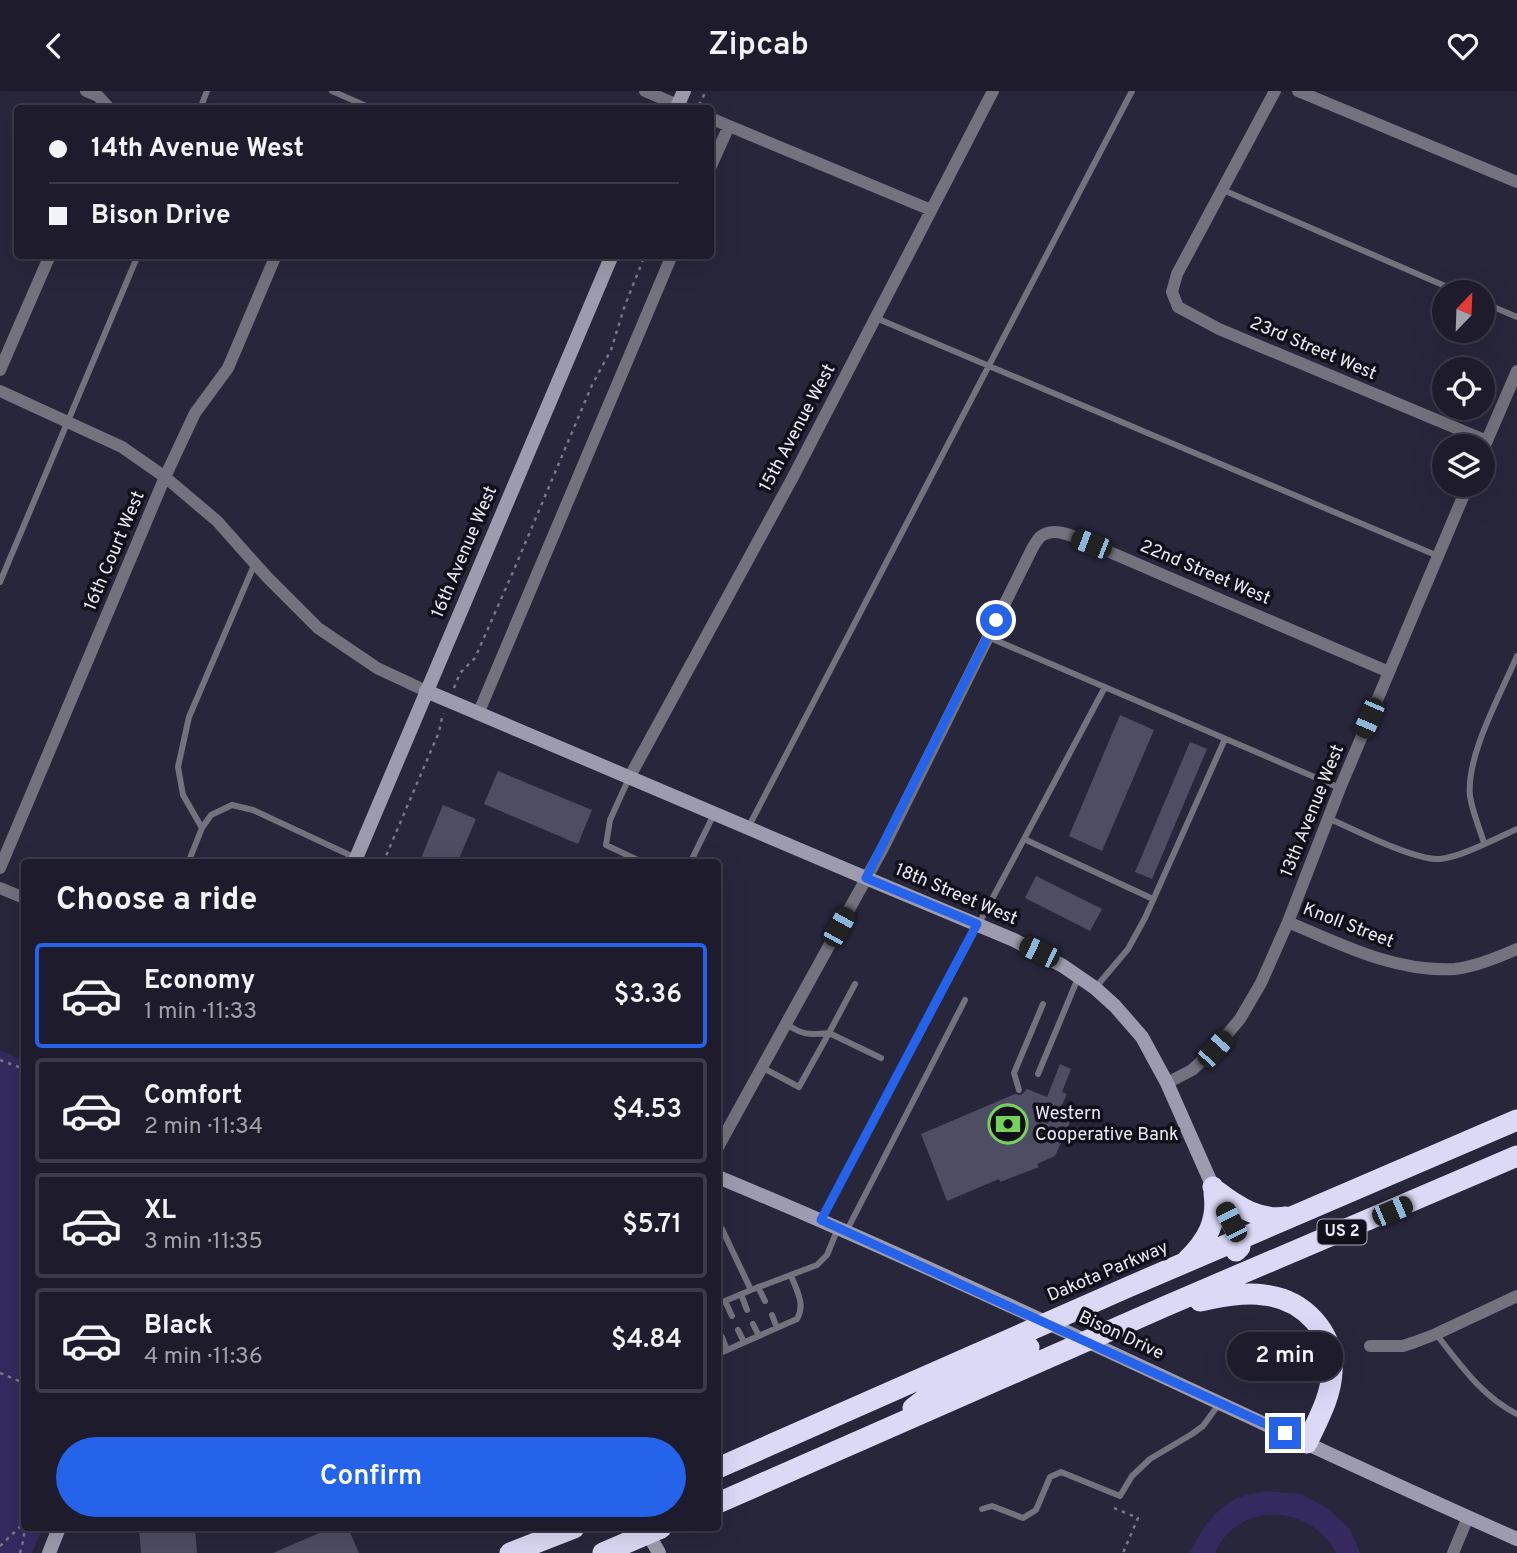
<!DOCTYPE html>
<html lang="en">
<head>
<meta charset="utf-8">
<style>
	body { margin:0; font-family:Overpass,sans-serif; background:#262534; color:#f1f3f6; height:100vh; display:flex; flex-direction:column; font-size:26px; white-space:nowrap }
	* { box-sizing:border-box; margin:0 }
	p { font-size:23px; color:#a1a1a9 }
	.icon { flex:none; width:38px; height:38px; fill:none; stroke:currentColor; stroke-width:2; stroke-linecap:round; stroke-linejoin:round }
	.map { position:relative; flex:1; overflow:hidden }
	.sheet { position:absolute; left:21px; top:768px; width:700px; height:672px; display:flex; flex-direction:column; background:#1e1c2c; border-radius:7px; box-shadow:0 7px 28px #0002,0 0 0 2px #3c3a48 }
	.sheet>* { flex:none }
	.guide { position:absolute; left:14px; top:14px; width:700px; height:154px; border-radius:7px; box-shadow:0 7px 28px #0002,0 0 0 2px #3c3a48; display:grid; align-content:center; height:154px; padding:0 35px; background:#1e1c2c }
	.needle { width:46px; rotate:23deg }
	.tools { position:absolute; left:1432px; top:189px; display:grid; gap:14px }
	.tools a { display:grid; place-items:center; width:63px; height:63px; border-radius:50%; background:#1e1c2c; box-shadow:0 7px 28px #0002,0 0 0 2px #3c3a48; font-size:35px }
	.end { position:absolute; width:32px; height:32px; margin:-16px; border:9px solid #2563eb; background:#fff; box-shadow:0 0 0 4px #fff }
	.from { border-radius:50% }
	.bubble { position:absolute; height:49px; border-radius:24px; background:#1e1c2c; box-shadow:0 7px 28px #0002,0 0 0 2px #3c3a48; font-size:23px; font-weight:600; line-height:49px; text-align:center }
	.car { position:absolute; width:21px; height:42px; margin:-21px -10px; border-radius:9px; box-shadow:0 0 5px 2px #0007; background:linear-gradient(#222 24%,#8ab4d8 0 40%,#222 0 76%,#8ab4d8 0 86%,#222 0) }
	.guide b { display:flex; align-items:center; gap:24px; height:66px; font-size:26px }
	.guide b+b { border-top:2px solid #3c3a48 }
	.guide i { width:18px; height:18px; background:#f1f3f6 }
	ul { padding:0; list-style:none }
	li { display:flex; align-items:center; gap:21px; height:105px; margin:0 14px 10px; padding:0 21px; border:4px solid #3c3a48; border-radius:7px }
	li div { flex:1 }
	li b { display:block; font-size:26px }
	li em { font-style:normal; font-weight:600 }
	li.on { border-color:#2563eb }
	li>.icon { width:63px; height:63px; stroke-width:1.5 }
	h2 { padding:0 35px; font-size:32px; line-height:84px }
	.cta { display:flex; gap:14px; margin-top:auto; padding:14px 35px }
	.cta a { flex:1; height:80px; border-radius:42px; background:#2563eb; color:#fff; font-size:28px; font-weight:600; line-height:80px; text-align:center }
	header { display:flex; justify-content:space-between; align-items:center; height:91px; padding:0 35px; background:#1e1c2c; font-size:32px; font-weight:600 }
	.map>svg:first-child { display:block }
	.green { fill:#352a60 }
	.building { fill:#4f4d64 }
	.lines { fill:none; stroke-linecap:round; stroke-linejoin:round }
	.path { stroke:#787789; stroke-width:2.5; stroke-dasharray:3.5 5; stroke-linecap:butt }
	.lane { stroke:#73727e; stroke-width:6 }
	.street { stroke:#73727e; stroke-width:12 }
	.secondary { stroke:#9d9cae; stroke-width:14 }
	.highway { stroke:#dcd9f6; stroke-width:21 }
	.route { stroke:#2563eb; stroke-width:9 }
	.labels { text-anchor:middle; dominant-baseline:central; stroke-width:7; stroke-linejoin:round; paint-order:stroke }
	.shield { fill:#11101a; stroke:#aaa9b5; stroke-width:2 }
	.shield-label { font-size:16px; font-weight:bold; fill:#ebeaf8 }
	.street-label { font-size:18px; fill:#ebeaf8; stroke:#11101a }
	.poi-label { font-size:18px; fill:#ebeaf8; stroke:#11101a; text-anchor:start }
</style>
</head>
<body>
<header><svg class="icon" aria-label="back" viewBox="0 0 24 24"><path d="M15 5l-7 7 7 7"/></svg>Zipcab<svg class="icon" aria-label="heart" viewBox="0 0 24 24"><path d="M12 20l-8-8c-3-5 5-10 8-4 3-6 11-1 8 4z"/></svg></header>
<div class="map">
<svg width="1517" height="1462" viewBox="0 0 1517 1462">
	<rect width="100%" height="100%" fill="#28263b"/>
	<path class="green" d="M0,959L24,970V1437H43L32,1462H0Z
		M1266,1400L1301,1403L1327,1417L1350,1438L1360,1462H1336C1311,1413 1238,1409 1215,1462H1190C1200,1439 1215,1418 1238,1407C1246,1403 1258,1402 1266,1400Z"/>
	<path class="building" d="M1120,624L1154,639L1102,760L1069,745Z
		M1190,651L1207,658L1152,788L1135,781Z
		M498,680L592,719L578,753L484,713Z
		M443,714L476,728L457,772H419Z
		M1036,785L1102,818L1090,840L1025,807Z
		M1060,973L1071,978L1062,1001L1067,1003L1060,1018L1074,1022L1055,1065L1037,1073L1039,1076L1000,1091L999,1088L947,1110L921,1043L1015,1003L1021,1004L1027,998L1047,1006Z
		M139,1437H195L197,1462H141Z
		M331,1437H348L359,1462H273Z"/>
	<g class="lines">
		<path class="path" d="M699,14L706,0
			M454,597L460,582L475,567L513,481L592,294L611,259L625,214L645,164
			M383,772L439,641L443,622
			M0,969L24,978
			M0,1282L24,1292
			M1114,1417L1138,1427L1123,1462
			M0,1455L24,1432
			M20,1462L24,1447V1434"/>
		<path class="lane" d="M332,0L373,18
			M200,18L207,0
			M1223,99L1459,201
			M1482,211L1517,226
			M876,227L1438,465
			M0,491L138,164
			M988,546L1340,697
			M629,687L610,729L606,754L644,772
			M1328,727C1353,738 1415,770 1440,768C1461,766 1497,747 1517,738
			M749,735L1132,0
			M202,737L183,704L178,676L189,626L255,472
			M1024,748L1153,808
			M1484,752C1480,738 1472,720 1470,705C1466,664 1501,603 1517,565
			M188,772L202,737L211,724L232,714L253,719L356,767
			M690,772L714,723
			M855,893L829,942L881,967
			M1096,896L1128,858L1145,827L1225,648
			M763,977L799,996L829,942C808,944 803,944 786,933
			M1038,983L1078,887
			M1019,999L1014,982L1043,913
			M821,1129L1105,596
			M718,1136L722,1138L751,1199L817,1174L827,1164L838,1137
			M846,1141L965,909
			M758,1196L765,1210
			M741,1203L747,1219
			M725,1210L732,1225
			M718,1213L751,1199
			M772,1224L777,1237
			M753,1233L759,1245
			M738,1239L744,1251
			M1436,1243C1460,1273 1482,1306 1517,1323
			M722,1246L727,1259
			M718,1263L797,1228C806,1213 796,1199 791,1184
			M982,1418L992,1415L1023,1427L1036,1419L1050,1386L1061,1381L1120,1405L1132,1385L1150,1368L1192,1343L1203,1335L1219,1313"/>
		<path class="street" d="M86,0L98,5L110,18
			M645,0L687,18
			M1275,0L1177,183L1172,201L1178,216L1219,238L1487,350
			M1298,0L1517,91
			M710,27L931,119
			M710,77L729,35
			M0,279L50,164
			M0,300L122,356L165,386L217,430L267,486L318,537L377,577L426,600
			M1482,361L1517,280
			M478,623L672,164
			M629,687L793,386L993,0
			M0,777L165,386L195,322L228,277L276,164
			M0,797L24,807
			M1288,831C1340,853 1396,882 1455,878C1475,876 1499,866 1517,858
			M1167,992L1192,979L1215,958L1240,928L1261,892L1288,831L1340,697L1468,394
			M718,1056L883,757L1033,456C1035,453 1037,449 1040,446C1055,434 1076,447 1091,453L1389,581
			M1370,1255H1403L1415,1251L1436,1243L1517,1205
			M1453,1462L1468,1426"/>
		<path class="secondary" d="M676,18L684,0
			M426,600L866,787L1014,849L1063,875L1095,897L1115,915L1142,946L1167,992L1213,1096
			M354,772L612,164
			M718,1086C988,1198 1249,1330 1517,1448
			M645,1437L659,1462
			M49,1462L59,1437"/>
		<path class="highway" d="M1213,1096L1240,1148V1156L1236,1160
			M1217,1100C1238,1116 1260,1130 1286,1126
			M1187,1169C1207,1150 1218,1130 1214,1102
			M1200,1210C1220,1206 1243,1201 1264,1204C1303,1208 1335,1241 1332,1281C1331,1306 1317,1330 1307,1352
			M913,1317L939,1297L1029,1256
			M718,1377L1126,1197L1517,1029
			M718,1412L1166,1215L1517,1065
			M510,1462L574,1437
			M603,1462L661,1437"/>
	</g>
	<g class="lines">
		<path class="route" d="M996,529L866,787L977,833L821,1129L1285,1342"/>
	</g>
	<defs>
		<g id="bank-ring" transform="scale(2.0125)"><circle r="9.5" fill="#11101a" stroke="#76d25a" stroke-width="1.5"/><path d="M-6-4H6V4H-6ZM0-2.3a2.3 2.3 0 1 0 0 4.6a2.3 2.3 0 1 0 0-4.6Z" fill="#76d25a"/></g>
	</defs>
	<g fill-rule="evenodd">
		<use href="#bank-ring" x="1008" y="1033"/>
	</g>
	<g class="labels">
		<rect class="shield" x="1317.5" y="1128.5" width="49" height="25" rx="5"/>
		<g class="shield-label">
			<text x="1342" y="1141">US 2</text>
		</g>
		<g class="street-label">
			<text transform="translate(1313 258) rotate(23)">23rd Street West</text>
			<text transform="translate(798 337) rotate(-62)">15th Avenue West</text>
			<text transform="translate(115 460) rotate(-67)">16th Court West</text>
			<text transform="translate(465 461) rotate(-67)">16th Avenue West</text>
			<text transform="translate(1205 482) rotate(23)">22nd Street West</text>
			<text transform="translate(1313 720) rotate(-68)">13th Avenue West</text>
			<text transform="translate(956 804) rotate(23)">18th Street West</text>
			<text transform="translate(1348 835) rotate(21)">Knoll Street</text>
			<text transform="translate(1108 1181) rotate(-23)">Dakota Parkway</text>
			<text transform="translate(1121 1245) rotate(25)">Bison Drive</text>
		</g>
		<g class="poi-label">
			<text x="1035" y="1023">Western<tspan x="1035" dy="21">Cooperative Bank</tspan></text>
		</g>
	</g>
</svg>
<div class="tools">
<a><svg class="needle" viewBox="-14 -14 28 28"><path d="M0-13l5 13h-10z" fill="#e53935"/><path d="M0 13l5-13h-10z" fill="#a1a1a9"/></svg></a>
<a><svg class="icon" aria-label="locate" viewBox="0 0 24 24"><circle cx="12" cy="12" r="6"/><path d="M12 2v4M12 18v4M2 12h4M18 12h4"/></svg></a>
<a><svg class="icon" aria-label="layers" viewBox="0 0 24 24"><path d="M12 4l9 5-9 5-9-5zM3 14l9 5 9-5"/></svg></a>
</div>
<i class="end from" style="left:996px;top:529px"></i>
<i class="end" style="left:1285px;top:1342px"></i>
<div class="bubble" style="left:1227px;top:1241px;width:116px">2 min</div>
<i class="car" style="left:1091px;top:453px;rotate:291deg"></i>
<i class="car" style="left:1369px;top:627px;rotate:203deg"></i>
<i class="car" style="left:839px;top:836px;rotate:29deg"></i>
<i class="car" style="left:1039px;top:861px;rotate:296deg"></i>
<i class="car" style="left:1215px;top:958px;rotate:42deg"></i>
<i class="car" style="left:1392px;top:1120px;rotate:67deg"></i>
<i class="car" style="left:1231px;top:1131px;rotate:333deg"></i>
<div class="guide">
<b><i class="from"></i>14th Avenue West</b>
<b><i></i>Bison Drive</b>
</div>
<section class="sheet">
<h2>Choose a ride</h2>
<ul>
<li class="on"><svg class="icon" aria-label="car" viewBox="0 0 24 24"><path d="M5 17H2v-5l4-1 3-4h7l3 4 3 1v5h-3M9 17h6M6 11h13"/><circle cx="7" cy="17" r="2"/><circle cx="17" cy="17" r="2"/></svg><div><b>Economy</b><p>1 min · 11:33</p></div><em>$3.36</em></li>
<li><svg class="icon" aria-label="car" viewBox="0 0 24 24"><path d="M5 17H2v-5l4-1 3-4h7l3 4 3 1v5h-3M9 17h6M6 11h13"/><circle cx="7" cy="17" r="2"/><circle cx="17" cy="17" r="2"/></svg><div><b>Comfort</b><p>2 min · 11:34</p></div><em>$4.53</em></li>
<li><svg class="icon" aria-label="car" viewBox="0 0 24 24"><path d="M5 17H2v-5l4-1 3-4h7l3 4 3 1v5h-3M9 17h6M6 11h13"/><circle cx="7" cy="17" r="2"/><circle cx="17" cy="17" r="2"/></svg><div><b>XL</b><p>3 min · 11:35</p></div><em>$5.71</em></li>
<li><svg class="icon" aria-label="car" viewBox="0 0 24 24"><path d="M5 17H2v-5l4-1 3-4h7l3 4 3 1v5h-3M9 17h6M6 11h13"/><circle cx="7" cy="17" r="2"/><circle cx="17" cy="17" r="2"/></svg><div><b>Black</b><p>4 min · 11:36</p></div><em>$4.84</em></li>
</ul>
<div class="cta"><a>Confirm</a></div>
</section>
</div>
</body>
</html>
